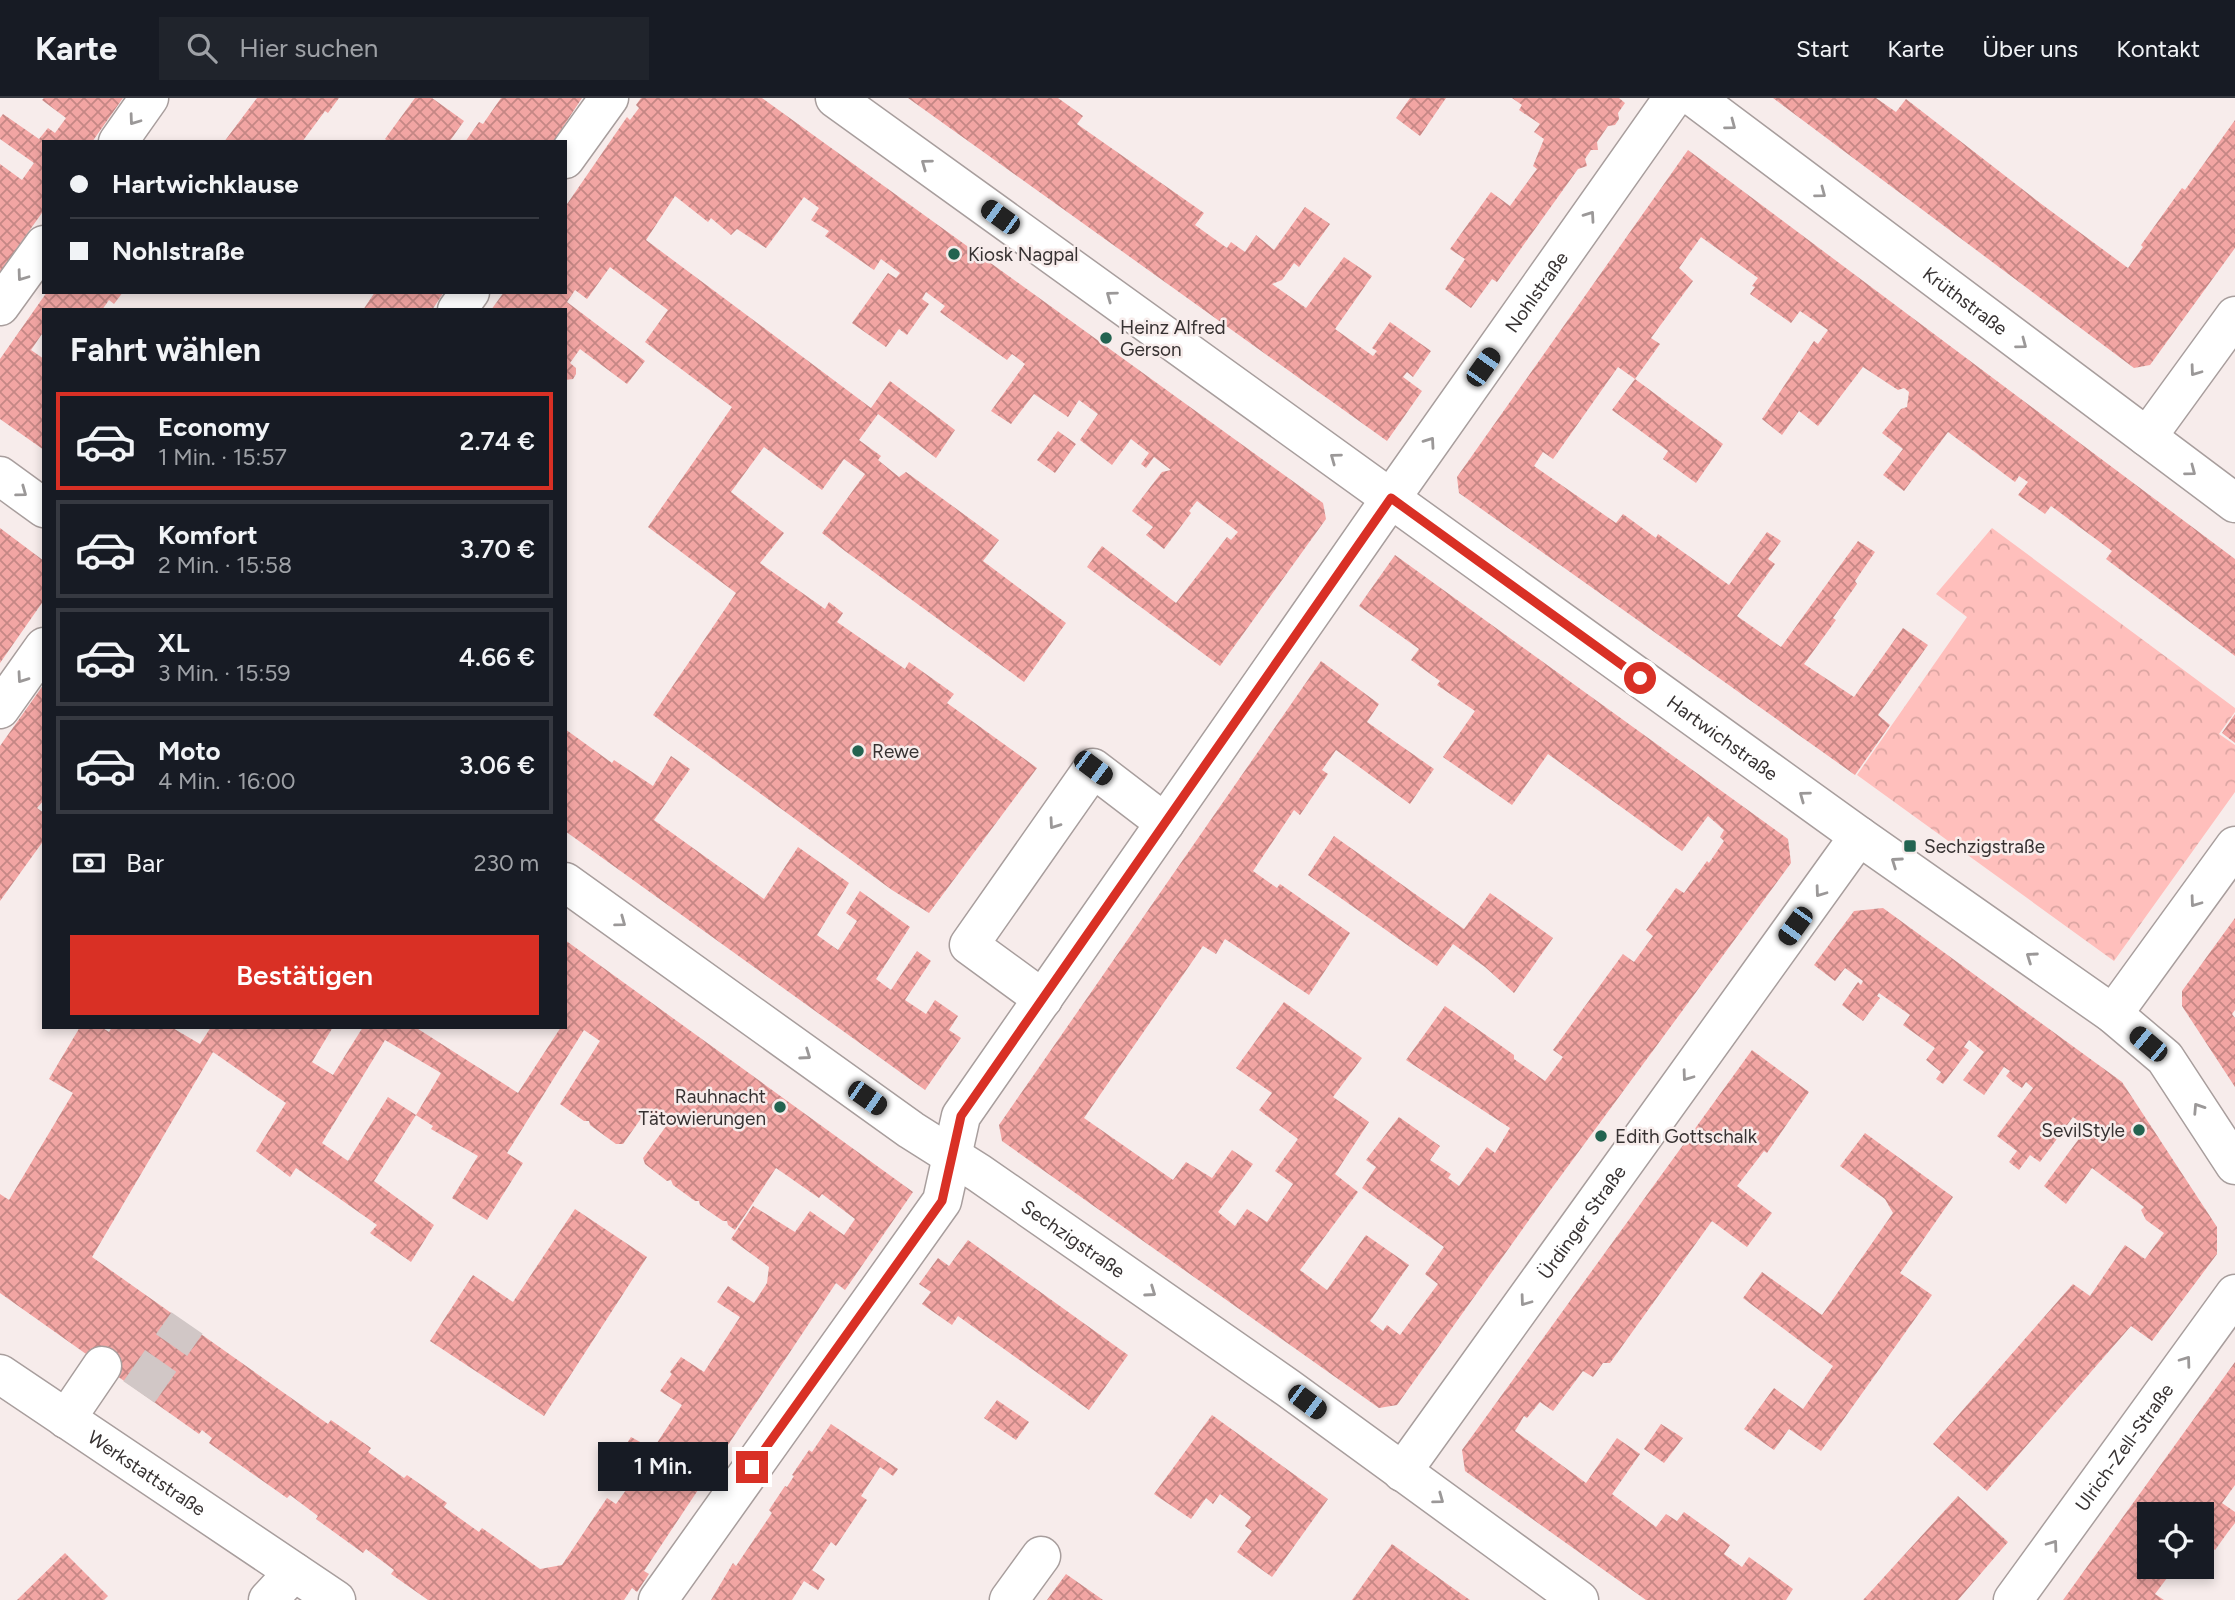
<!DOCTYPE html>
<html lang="de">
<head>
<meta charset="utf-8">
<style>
	body { margin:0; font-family:Figtree,sans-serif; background:#20242c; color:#f1f3f6; height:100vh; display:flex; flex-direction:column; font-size:26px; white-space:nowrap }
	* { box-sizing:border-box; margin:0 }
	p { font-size:23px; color:#9ea1a6 }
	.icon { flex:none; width:38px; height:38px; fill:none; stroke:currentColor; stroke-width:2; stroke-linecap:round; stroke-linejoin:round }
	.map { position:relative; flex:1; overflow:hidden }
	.panel { position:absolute; left:42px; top:210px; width:525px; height:721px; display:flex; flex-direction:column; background:#171b24; border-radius:0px; box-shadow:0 4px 10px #0003 }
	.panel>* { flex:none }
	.guide { position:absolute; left:42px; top:42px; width:525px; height:154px; border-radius:0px; box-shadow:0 4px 10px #0003; display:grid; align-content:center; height:154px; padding:0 28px; background:#171b24 }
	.fabs { position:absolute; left:2137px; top:1404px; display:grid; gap:14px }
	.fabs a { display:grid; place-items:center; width:77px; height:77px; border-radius:0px; background:#171b24; box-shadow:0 4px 10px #0003; font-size:35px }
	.end { position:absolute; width:32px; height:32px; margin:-16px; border:9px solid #d93025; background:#fff; box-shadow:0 0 0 4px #fff }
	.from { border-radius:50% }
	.bubble { position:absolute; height:49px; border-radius:0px; background:#171b24; box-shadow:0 4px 10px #0003; font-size:23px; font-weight:600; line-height:49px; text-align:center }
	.car { position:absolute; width:21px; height:42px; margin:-21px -10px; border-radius:9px; box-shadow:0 0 5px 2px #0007; background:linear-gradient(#222 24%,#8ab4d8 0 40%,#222 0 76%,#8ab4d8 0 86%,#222 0) }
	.guide b { display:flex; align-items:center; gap:24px; height:66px; font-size:26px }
	.guide b+b { border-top:2px solid #363941 }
	.guide i { width:18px; height:18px; background:#f1f3f6 }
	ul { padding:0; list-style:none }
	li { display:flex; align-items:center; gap:21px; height:98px; margin:0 14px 10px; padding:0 14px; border:4px solid #363941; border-radius:0px }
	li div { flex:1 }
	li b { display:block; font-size:26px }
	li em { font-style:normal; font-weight:600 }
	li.current { border-color:#d93025 }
	li>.icon { width:63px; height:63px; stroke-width:1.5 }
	h2 { padding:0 28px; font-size:32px; line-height:84px }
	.pay { display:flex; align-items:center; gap:18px; height:77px; padding:0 28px; font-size:26px }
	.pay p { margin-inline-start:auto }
	.primary-button { display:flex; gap:14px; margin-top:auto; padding:14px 28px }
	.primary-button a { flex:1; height:80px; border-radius:0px; background:#d93025; color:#fff; font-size:28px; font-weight:600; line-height:80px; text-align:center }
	header { display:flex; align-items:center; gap:42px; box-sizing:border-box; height:98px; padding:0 35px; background:#171b24; border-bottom:2px solid #363941 }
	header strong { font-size:33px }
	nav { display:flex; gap:38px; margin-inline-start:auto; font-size:24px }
	.search { width:490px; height:63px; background:#20242c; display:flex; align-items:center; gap:18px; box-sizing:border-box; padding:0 24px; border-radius:0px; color:#9ea1a6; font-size:26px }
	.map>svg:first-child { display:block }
	.park { fill:url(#park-crowns) }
	.building { fill:url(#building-cross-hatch); fill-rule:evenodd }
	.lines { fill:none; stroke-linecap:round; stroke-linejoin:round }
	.minor-tunnel { stroke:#d1c7c6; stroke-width:38; stroke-dasharray:38 19; stroke-linecap:butt }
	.minor-casing { stroke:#a89e9d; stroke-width:41 }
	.minor { stroke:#fff; stroke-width:38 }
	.oneway { stroke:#9b9898 }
	.route { stroke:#d93025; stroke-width:9 }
	.poi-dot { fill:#236350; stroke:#f7eceb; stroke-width:2.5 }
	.labels { text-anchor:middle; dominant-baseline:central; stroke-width:5; stroke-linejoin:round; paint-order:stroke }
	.poi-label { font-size:19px; fill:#373232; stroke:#f7eceb; text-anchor:start }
	.street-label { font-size:19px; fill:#373232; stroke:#f7eceb }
</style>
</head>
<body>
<header>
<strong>Karte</strong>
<div class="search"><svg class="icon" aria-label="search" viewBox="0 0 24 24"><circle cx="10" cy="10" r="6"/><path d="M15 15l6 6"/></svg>Hier suchen</div>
<nav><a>Start</a><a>Karte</a><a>Über uns</a><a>Kontakt</a></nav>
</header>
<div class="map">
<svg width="2235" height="1502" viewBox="0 0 2235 1502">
	<defs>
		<pattern id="park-crowns" width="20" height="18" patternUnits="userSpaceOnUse" patternTransform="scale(1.75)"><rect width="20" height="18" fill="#ffbfbc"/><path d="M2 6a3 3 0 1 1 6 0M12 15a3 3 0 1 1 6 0" fill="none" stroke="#dba5a2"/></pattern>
		<pattern id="building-cross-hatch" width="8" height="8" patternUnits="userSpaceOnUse" patternTransform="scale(1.75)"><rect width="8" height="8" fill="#f2a5a3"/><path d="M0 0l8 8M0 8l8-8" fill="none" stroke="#c58785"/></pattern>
	</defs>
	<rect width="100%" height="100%" fill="#f7eceb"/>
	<path class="park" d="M1992,430L2235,610V614L2219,636L2235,647V694L2114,863L1857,677L1967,519L1936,496Z"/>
	<path class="building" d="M44,0H123L92,44H44V112L0,174V66L22,82L34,65L0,41V20L3,16L39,41L48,30L55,35L66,20L42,2Z
		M257,0H339L328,15L325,13L302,44H224Z
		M415,0H432L464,23L449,44H389L385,41Z
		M501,0H582L553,44H465L479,24L483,26Z
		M641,0H762L1323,405L1326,421L1220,568L1087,469L1102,448L1176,505L1227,439L1231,442L1238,434L1197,403L1189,413L1191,415L1164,451L1146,437L1153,429L1132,413L1162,374L1171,372L1154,359L1146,370L1141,366L1149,355L1131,341L1112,367L1080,342L1098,316L1079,302L1068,319L1034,296L1011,326L991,313L1025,266L1012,256L1007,262L940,214L945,208L926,194L922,201L929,206L907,237L899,231L886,249L852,225L888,175L896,180L900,175L881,161L874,172L825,138L829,133L811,122L819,110L804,99L766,150L737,131L731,137L711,120L708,124L675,98L646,142L871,310L890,283L955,332L936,360L878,316L859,342L881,358L878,362L899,379L906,374L999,442L983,463L1066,525L1024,584L845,453L822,435L865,376L844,361L822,392L764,349L731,394L784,435L760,465L825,511L829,504L843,515L837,524L905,571L909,564L954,596L947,605L1037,670L929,815L892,792L653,617L736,495L648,429L732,309L645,244L668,212L610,169L587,201L575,192L567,204L645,263L627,286L580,251L570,265L576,270V276L573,281L565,282V212H491L504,194H565V109L627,19L630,22L639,10L636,7Z
		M908,0H1058L1083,18L1077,26L1204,115L1195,127L1227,150L1231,144L1245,154L1256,137L1274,152L1305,109L1330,126L1299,169L1294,165L1282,182L1272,186L1306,210L1344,159L1372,178L1335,231L1373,258L1377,253L1372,250L1390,224L1431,253L1413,279L1407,274L1403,279L1422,293L1387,343Z
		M1410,0H1446L1420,38L1396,20Z
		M1512,0H1619L1625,5L1618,15L1619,21L1615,27L1608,28L1597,44L1598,52H1591L1585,61L1587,68L1578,71L1497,184L1492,181L1471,210L1445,191L1465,161L1450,151L1491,94L1510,108L1537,71L1533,68L1544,41L1534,34L1540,26L1519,12L1522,7Z
		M1773,0H1876L1896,14L1906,1L2040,105L2128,170L2143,149L2141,147L2182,90L2185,92L2235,22V150L2150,267L2134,270Z
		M1688,52L2235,461V558L2106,461L2112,453L2051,408L2045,416L2018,397L2028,384L2019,378L2015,384L1948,334L1904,393L1883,377L1903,351L1882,335L1901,311L1907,309L1909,294L1904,290L1898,292L1863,269L1818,328L1799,313L1782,337L1762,321L1814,243L1818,246L1828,232L1800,213L1791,225L1750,196L1755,189L1752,188L1758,180L1701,139L1679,170L1693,183L1651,240L1660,246L1635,281L1618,269L1553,361L1543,354L1534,368L1616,425L1623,416L1656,440L1658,436L1729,487L1767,434L1781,443L1768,461L1775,466L1737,518L1781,549L1858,443L1875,454L1855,483L1857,486L1833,520L1836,522L1804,566L1854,599L1903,530L1928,547L1878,617L1890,627L1855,677L1459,395L1457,379Z
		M47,194H123L114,206L109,202L102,212H44V233L31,252L44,261V352L0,321V261Z
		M375,194H444L432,212H363Z
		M1635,281L1723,346L1696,385L1663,361L1668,353L1612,312Z
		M1058,333L1076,346L1055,375L1037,362Z
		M0,430L44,463V502L0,565Z
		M1395,457L1788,741L1791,765L1549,1094L1397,1307L1379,1310L1002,1043L999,1027L1321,563L1379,606L1367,624L1434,671L1410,706L1336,652L1322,672L1328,676L1300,717L1294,712L1253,773L1277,790L1280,786L1350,835L1309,897L1225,841L1216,856L1203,848L1084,1020L1173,1082L1186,1064L1212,1080L1232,1052L1253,1066L1218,1114L1235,1128L1247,1111L1267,1124L1293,1086L1275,1073L1298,1041L1259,1012L1272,995L1236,970L1284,904L1362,960L1333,999L1369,1024L1335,1076L1358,1094L1300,1172L1327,1192L1366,1137L1409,1167L1370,1223L1383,1233L1387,1227L1400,1237L1438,1186L1425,1176L1444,1149L1362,1090L1376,1069L1366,1062L1399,1019L1440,1048L1430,1062L1451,1076L1448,1080L1459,1088L1487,1049L1495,1055L1510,1030L1406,962L1445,908L1514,957V961L1545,983L1563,959L1553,952L1623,856L1634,864L1653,838L1646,832L1676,790L1684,795L1707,763L1709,765L1724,743L1720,739L1724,732L1708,718L1682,753L1548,656L1512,707L1443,659L1475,613L1437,587L1440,583L1411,562L1419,551L1359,508Z
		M44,586V702L37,710L44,715V742L0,803V648Z
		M2235,616V645L2222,635Z
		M565,631L612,665L614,662L653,688L671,658L690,671L654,722L764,801L798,749L849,785L817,837L838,852L857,823L846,815L860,793L910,829L876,881L891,892L917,853L931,863L905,902L926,916L935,902L958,918L949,932L961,940L925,992L565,733Z
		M1334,738L1464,831L1490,795L1553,840L1514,895L1485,869L1453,846L1437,868L1308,777Z
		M1883,810L2122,984L2217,1129V1156L2152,1243L2131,1228L1987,1393L1933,1346L2073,1186L2090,1198L2125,1147L2145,1161L2164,1135L2146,1122L2141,1112L2144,1109L2092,1070L2066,1106L2044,1088L2084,1034L2078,1029L2081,1025L2073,1019L2040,1064L2030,1057L2019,1072L2009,1064L2017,1053L1997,1038L2033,990L2026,984L2022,990L2013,984L2006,978L2010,973L2004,969L1984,997L1963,982L1984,954L1969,942L1964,949L1969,952L1943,986L1936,981L1941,974L1926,962L1935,950L1903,927L1910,917L1879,895L1877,898L1880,900L1863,923L1842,907L1858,884L1861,887L1863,883L1845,870L1835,883L1814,867L1854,813Z
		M2235,820V912L2232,916L2235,920V989L2182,908V893Z
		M565,842L913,1094L845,1192L836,1185L644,1473L649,1476L637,1494L632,1490L624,1502H428L391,1476L394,1472L366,1451L363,1455L316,1421L318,1418L290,1397L287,1400L209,1345L212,1340L202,1332L199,1336L0,1195V1096L9,1102L73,995L49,981L80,929H101L109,934L112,929H171L200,946L211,929H333L312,964L333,977L363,929H415L518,995L561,929H565ZM584,932L600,943L560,1006L584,1023H589L590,1027L616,1046H623L647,1012L667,1027L643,1060L645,1066L667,1083L671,1082L673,1087L695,1103H699L700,1107L723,1123H727L728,1127L735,1132L776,1070L819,1100L822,1096L855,1121L844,1137L810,1113L795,1134L753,1108L731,1141L769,1169L767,1185L754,1205L728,1188L717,1204L740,1219L704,1274L681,1259L670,1274L672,1276L660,1293L682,1307L653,1351L631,1339L610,1372L631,1385L616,1406L607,1400L562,1467L540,1471L482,1430L479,1434L444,1409L447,1405L407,1377L404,1380L368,1354L371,1350L331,1322L328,1326L92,1159L213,954L286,1005L256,1053L290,1079L296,1070L377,1127L370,1135L411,1164L434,1127L374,1083L416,1017L388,999L348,1063L322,1045L385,942L441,975L416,1017L433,1028L431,1031L478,1058L452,1100L487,1122L523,1065L507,1055Z
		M1752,952L1809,994L1767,1055L1764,1053L1737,1088L1772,1115L1747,1149L1712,1123L1610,1265H1603L1593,1279L1583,1273L1553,1313L1540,1304L1527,1320L1524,1318L1515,1333L1586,1385L1617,1340L1640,1356L1612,1396L1656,1429L1666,1416L1677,1423L1684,1414L1730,1447L1724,1456L1742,1469L1749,1459L1793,1491L1786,1502H1646L1465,1373L1462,1352Z
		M1865,1035L1953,1099L1900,1175L1932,1197L1821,1353L1789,1331L1774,1352L1744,1331L1774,1290L1803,1311L1833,1268L1743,1200L1762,1174L1822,1217L1893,1115L1885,1101L1840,1068Z
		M575,1111L647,1159L544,1318L430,1243L473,1177L513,1204Z
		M968,1142L1128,1257L1089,1312L958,1218L952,1227L922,1206L931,1194L919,1186L938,1160L949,1168Z
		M2235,1264V1387L2222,1405L2235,1414V1425L2228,1434L2215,1452L2202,1442V1416H2149V1468H2176L2155,1496L2164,1502H2063Z
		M997,1302L1029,1324L1016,1342L984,1320Z
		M1212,1317L1328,1401L1272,1479L1237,1454L1252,1433L1245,1428L1251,1419L1220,1396L1213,1406L1206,1400L1191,1421L1154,1396Z
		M831,1326L898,1371L893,1378L880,1369L861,1398L867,1402L836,1448L831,1444L812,1472L825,1481L818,1492L804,1483L792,1502H711L733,1465L736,1468L772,1415L769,1412L785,1388L787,1389L794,1378L792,1377L809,1352L812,1354Z
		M1661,1326L1683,1340L1664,1365L1644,1351Z
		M1958,1398L2008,1444L1958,1502H1863Z
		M1392,1446L1450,1488L1470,1502H1352Z
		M65,1455L108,1498L104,1502H17Z
		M1066,1476L1103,1502H1047Z"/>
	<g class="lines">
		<path class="minor-tunnel" d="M139,1294L187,1225"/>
		<g class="minor-casing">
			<g id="minor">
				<path id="s1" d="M835,0L1859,738L2113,916L2165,960L2235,1067"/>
				<path id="s2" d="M1695,0L2235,405"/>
				<path d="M118,44L149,0"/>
				<path d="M565,61L609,0"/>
				<path d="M0,208L44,147"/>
				<path d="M457,212L470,194"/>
				<path d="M2147,339L2235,218"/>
				<path d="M0,378L44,410"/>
				<path d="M0,611L44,549"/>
				<path id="s3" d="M565,784L911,1032L979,1075L1288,1290L1579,1502"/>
				<path d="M1043,901L969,847L1093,670L1165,725"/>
				<path d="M2113,916L2235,748"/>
				<path id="s4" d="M0,1276L336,1502"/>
				<path d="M66,1321L102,1268"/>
				<path id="s5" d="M1402,1374L1859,738"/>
				<path d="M268,1502L294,1474"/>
				<path id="s6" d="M658,1502L942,1103L961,1018L1391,400L1673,0"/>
				<path d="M1009,1502L1041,1458"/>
				<path id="s7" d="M2013,1502L2235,1196"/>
			</g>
		</g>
		<use href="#minor" class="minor"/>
	</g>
	<defs><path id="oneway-chevron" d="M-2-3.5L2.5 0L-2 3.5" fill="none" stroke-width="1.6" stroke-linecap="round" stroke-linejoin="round" transform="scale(1.75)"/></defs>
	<g class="oneway">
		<use href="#oneway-chevron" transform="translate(134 22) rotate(126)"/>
		<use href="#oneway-chevron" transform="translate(1731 27) rotate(37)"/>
		<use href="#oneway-chevron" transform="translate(926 66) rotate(-144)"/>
		<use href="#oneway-chevron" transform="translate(1821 95) rotate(37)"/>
		<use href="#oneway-chevron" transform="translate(1590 118) rotate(-55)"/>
		<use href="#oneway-chevron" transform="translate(22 178) rotate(126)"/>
		<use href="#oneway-chevron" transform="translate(1111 198) rotate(-144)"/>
		<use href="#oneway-chevron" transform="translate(2022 246) rotate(37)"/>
		<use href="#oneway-chevron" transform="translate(2195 273) rotate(126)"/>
		<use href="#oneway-chevron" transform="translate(1430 344) rotate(-55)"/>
		<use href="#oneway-chevron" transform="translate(1335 360) rotate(-144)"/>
		<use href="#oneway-chevron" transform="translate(2191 373) rotate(37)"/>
		<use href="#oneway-chevron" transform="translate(22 394) rotate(36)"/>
		<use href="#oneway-chevron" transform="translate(22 580) rotate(125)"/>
		<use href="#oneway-chevron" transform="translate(1804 698) rotate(-144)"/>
		<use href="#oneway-chevron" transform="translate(1054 726) rotate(125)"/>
		<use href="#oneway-chevron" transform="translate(1896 764) rotate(-145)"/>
		<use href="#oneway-chevron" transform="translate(1820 794) rotate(126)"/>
		<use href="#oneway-chevron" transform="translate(2195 804) rotate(126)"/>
		<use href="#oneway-chevron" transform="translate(621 824) rotate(36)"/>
		<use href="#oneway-chevron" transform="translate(2031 859) rotate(-145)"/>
		<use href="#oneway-chevron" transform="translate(806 957) rotate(35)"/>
		<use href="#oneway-chevron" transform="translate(1687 978) rotate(126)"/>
		<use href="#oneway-chevron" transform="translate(2198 1010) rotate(-123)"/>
		<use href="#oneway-chevron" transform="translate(1151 1194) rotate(35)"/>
		<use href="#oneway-chevron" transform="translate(1525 1203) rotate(126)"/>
		<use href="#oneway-chevron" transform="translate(2186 1263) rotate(-54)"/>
		<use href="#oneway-chevron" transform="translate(1439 1401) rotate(36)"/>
		<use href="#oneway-chevron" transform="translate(2053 1447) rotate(-54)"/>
	</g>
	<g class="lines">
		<path class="route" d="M752,1369L942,1103L961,1018L1391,400L1640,580"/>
	</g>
	<g class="poi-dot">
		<circle cx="954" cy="156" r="7"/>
		<circle cx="1106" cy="240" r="7"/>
		<circle cx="858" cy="653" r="7"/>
		<rect x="1903" y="741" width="14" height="14" rx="3.5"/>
		<circle cx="780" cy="1009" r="7"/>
		<circle cx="2139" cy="1032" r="7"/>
		<circle cx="1601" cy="1038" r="7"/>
	</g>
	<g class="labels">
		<g class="poi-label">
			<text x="968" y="156">Kiosk Nagpal</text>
			<text x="1120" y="229">Heinz Alfred<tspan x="1120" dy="22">Gerson</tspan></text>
			<text x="872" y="653">Rewe</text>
			<text x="1924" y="748">Sechzigstraße</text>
			<text x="766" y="998" text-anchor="end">Rauhnacht<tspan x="766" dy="22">Tätowierungen</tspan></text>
			<text x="2125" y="1032" text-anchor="end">SevilStyle</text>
			<text x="1615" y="1038">Edith Gottschalk</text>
		</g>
		<g class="street-label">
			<text stroke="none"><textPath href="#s6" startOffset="1582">Nohlstraße</textPath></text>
			<text stroke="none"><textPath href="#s2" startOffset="338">Krüthstraße</textPath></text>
			<text stroke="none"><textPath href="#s1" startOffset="1094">Hartwichstraße</textPath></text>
			<text stroke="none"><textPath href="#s5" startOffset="308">Ürdinger Straße</textPath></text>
			<text stroke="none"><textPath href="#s3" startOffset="621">Sechzigstraße</textPath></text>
			<text stroke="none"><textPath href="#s7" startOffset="189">Ulrich-Zell-Straße</textPath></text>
			<text stroke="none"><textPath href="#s4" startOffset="177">Werkstattstraße</textPath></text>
		</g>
	</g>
</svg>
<div class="fabs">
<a><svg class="icon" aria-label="locate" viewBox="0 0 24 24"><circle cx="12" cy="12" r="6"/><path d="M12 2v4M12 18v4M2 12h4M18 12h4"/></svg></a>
</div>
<i class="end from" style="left:1640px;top:580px"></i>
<i class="end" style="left:752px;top:1369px"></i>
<div class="bubble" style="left:598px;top:1344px;width:130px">1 Min.</div>
<i class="car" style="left:1000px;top:119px;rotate:306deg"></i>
<i class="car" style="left:1483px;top:269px;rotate:35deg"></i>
<i class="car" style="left:1093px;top:670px;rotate:127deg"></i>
<i class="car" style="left:1795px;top:828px;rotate:216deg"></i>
<i class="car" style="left:2148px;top:946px;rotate:310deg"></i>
<i class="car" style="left:867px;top:1000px;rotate:125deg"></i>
<i class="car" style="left:1307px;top:1304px;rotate:127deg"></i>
<div class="guide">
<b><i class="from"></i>Hartwichklause</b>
<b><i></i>Nohlstraße</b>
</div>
<section class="panel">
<h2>Fahrt wählen</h2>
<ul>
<li class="current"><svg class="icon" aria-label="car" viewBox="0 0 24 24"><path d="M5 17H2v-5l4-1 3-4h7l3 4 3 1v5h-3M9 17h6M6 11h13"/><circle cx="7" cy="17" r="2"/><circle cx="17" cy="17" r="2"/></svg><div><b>Economy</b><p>1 Min. · 15:57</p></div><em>2.74 €</em></li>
<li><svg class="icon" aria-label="car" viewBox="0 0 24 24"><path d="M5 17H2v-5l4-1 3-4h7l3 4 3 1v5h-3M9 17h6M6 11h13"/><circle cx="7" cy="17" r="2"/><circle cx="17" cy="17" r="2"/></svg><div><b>Komfort</b><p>2 Min. · 15:58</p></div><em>3.70 €</em></li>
<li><svg class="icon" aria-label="car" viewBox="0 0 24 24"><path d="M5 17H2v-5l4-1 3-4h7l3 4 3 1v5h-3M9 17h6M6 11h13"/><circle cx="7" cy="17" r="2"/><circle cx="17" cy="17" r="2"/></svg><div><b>XL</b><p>3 Min. · 15:59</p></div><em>4.66 €</em></li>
<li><svg class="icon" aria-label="car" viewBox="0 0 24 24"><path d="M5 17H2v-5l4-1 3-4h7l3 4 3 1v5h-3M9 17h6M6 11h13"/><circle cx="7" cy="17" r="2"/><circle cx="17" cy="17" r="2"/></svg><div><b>Moto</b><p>4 Min. · 16:00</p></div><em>3.06 €</em></li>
</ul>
<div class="pay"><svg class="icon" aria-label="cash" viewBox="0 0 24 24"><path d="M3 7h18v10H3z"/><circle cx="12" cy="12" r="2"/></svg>Bar<p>230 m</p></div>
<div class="primary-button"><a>Bestätigen</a></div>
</section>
</div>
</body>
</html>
